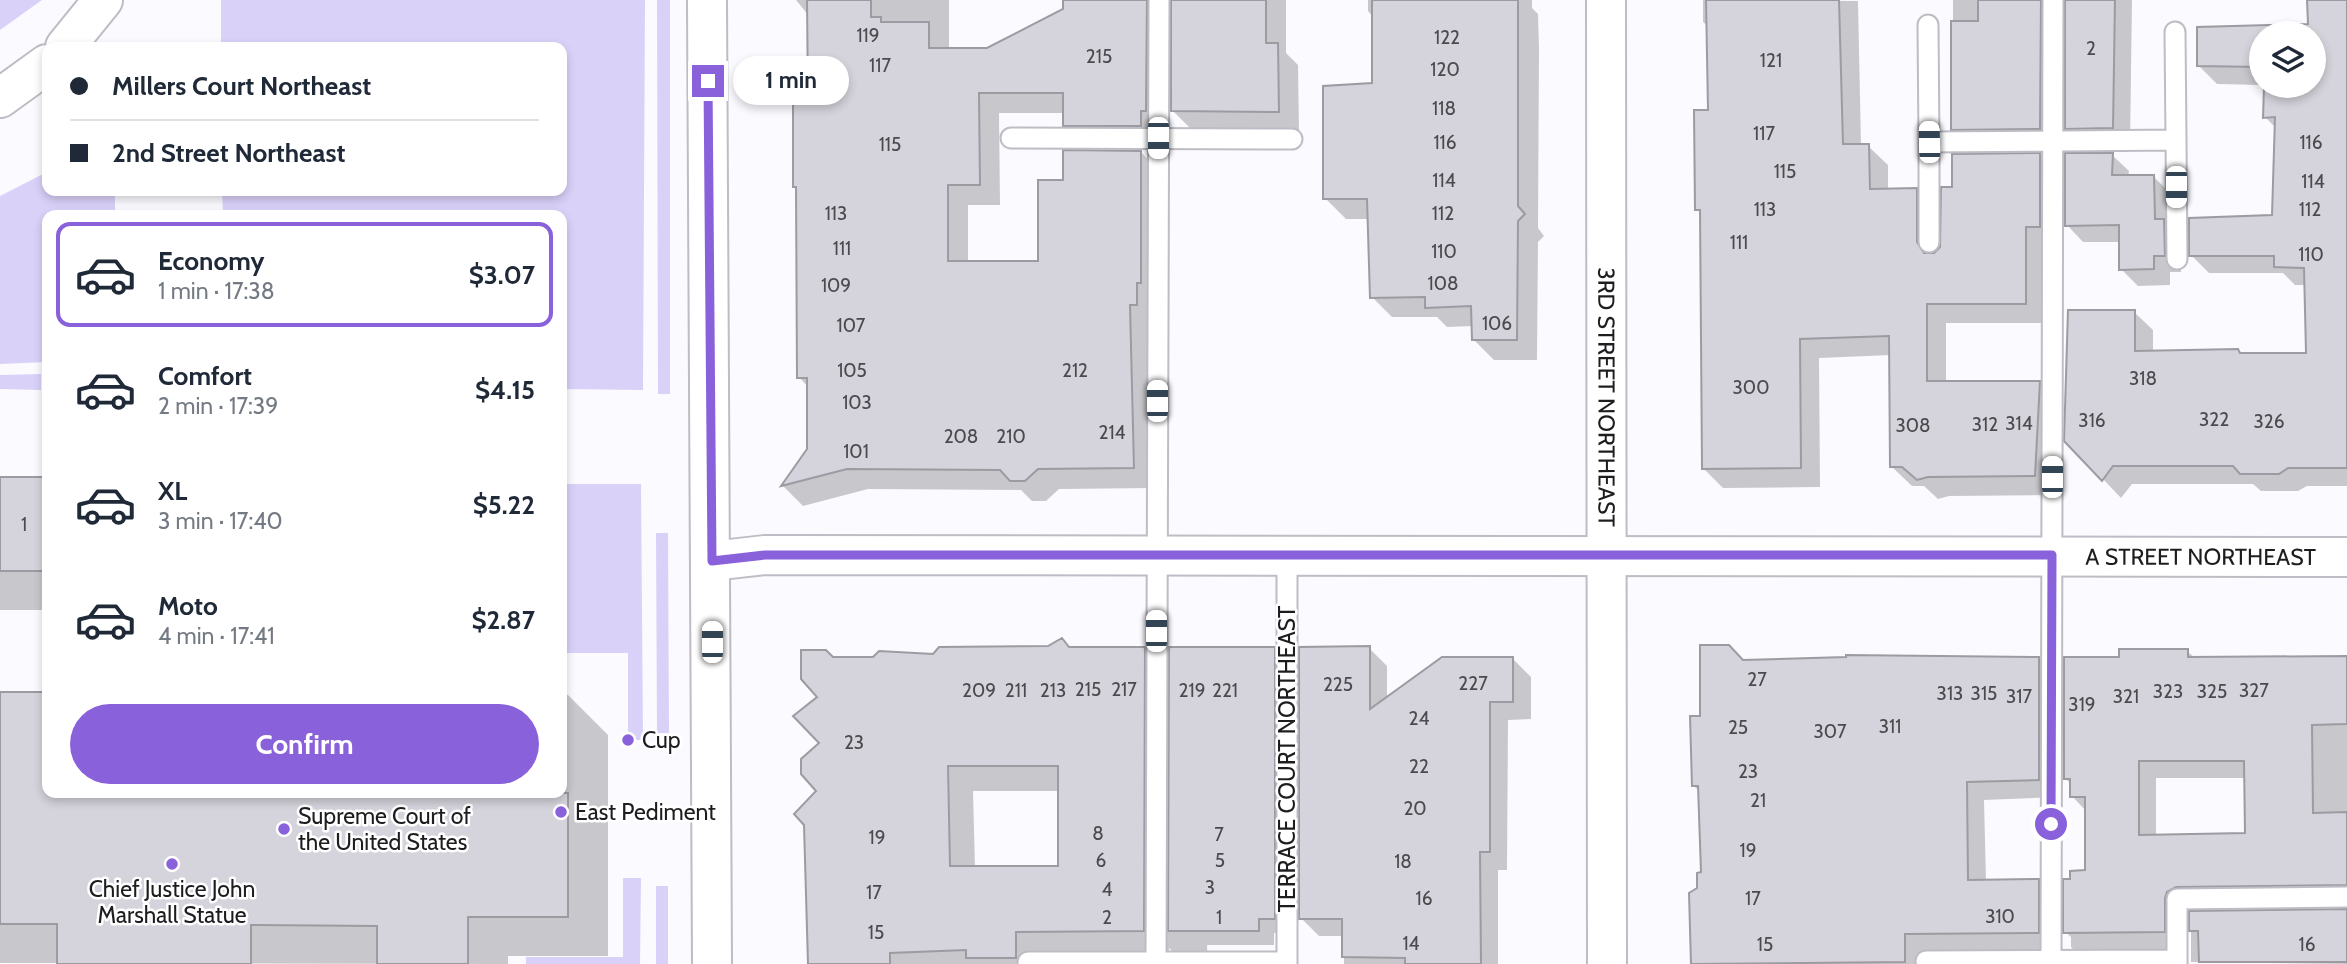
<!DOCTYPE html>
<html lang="en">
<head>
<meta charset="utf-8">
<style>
	body { margin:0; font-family:Cabin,sans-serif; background:#f2f2f3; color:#1f2937; height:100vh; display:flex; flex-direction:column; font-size:26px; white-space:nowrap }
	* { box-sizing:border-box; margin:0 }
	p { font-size:23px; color:#747a83 }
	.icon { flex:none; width:38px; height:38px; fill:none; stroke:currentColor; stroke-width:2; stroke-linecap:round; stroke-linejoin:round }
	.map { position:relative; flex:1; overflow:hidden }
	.details { position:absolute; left:42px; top:210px; width:525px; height:588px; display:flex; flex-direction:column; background:#fff; border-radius:14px; box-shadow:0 4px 10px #0003 }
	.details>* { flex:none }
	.guide { position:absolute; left:42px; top:42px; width:525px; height:154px; border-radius:14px; box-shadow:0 4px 10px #0003; display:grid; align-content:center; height:154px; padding:0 28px; background:#fff }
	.tools { position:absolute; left:2249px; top:21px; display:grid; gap:14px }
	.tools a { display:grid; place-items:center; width:77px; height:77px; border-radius:50%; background:#fff; box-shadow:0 4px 10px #0003; font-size:35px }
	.end { position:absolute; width:32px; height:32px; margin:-16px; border:9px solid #8961db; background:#fff; box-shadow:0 0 0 4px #fff }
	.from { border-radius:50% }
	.bubble { position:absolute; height:49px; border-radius:24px; background:#fff; box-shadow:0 4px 10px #0003; font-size:23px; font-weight:700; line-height:49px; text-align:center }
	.car { position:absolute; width:21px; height:42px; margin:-21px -10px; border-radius:9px; box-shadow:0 0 5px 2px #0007; background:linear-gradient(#fff 24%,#345 0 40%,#fff 0 76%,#345 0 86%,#fff 0) }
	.guide b { display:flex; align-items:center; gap:24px; height:66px; font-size:26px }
	.guide b+b { border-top:2px solid #e0e1e3 }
	.guide i { width:18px; height:18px; background:#1f2937 }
	ul { padding:12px 0 0; list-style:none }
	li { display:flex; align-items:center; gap:21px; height:105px; margin:0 14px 10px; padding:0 14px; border:4px solid transparent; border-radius:14px }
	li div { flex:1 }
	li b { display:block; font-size:26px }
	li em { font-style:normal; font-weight:700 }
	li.active { border-color:#8961db }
	li>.icon { width:63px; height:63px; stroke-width:1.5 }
	.button { display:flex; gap:14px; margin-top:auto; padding:14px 28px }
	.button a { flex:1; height:80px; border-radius:42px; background:#8961db; color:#fff; font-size:28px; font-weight:700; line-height:80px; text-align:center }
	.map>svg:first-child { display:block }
	.green { fill:#dad1f9 }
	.shadow { fill:#0003; fill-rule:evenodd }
	.building { fill:#d5d3db; stroke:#9c9ba2; stroke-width:2; fill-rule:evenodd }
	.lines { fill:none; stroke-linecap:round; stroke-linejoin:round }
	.lane-casing { stroke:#bebcc4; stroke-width:23 }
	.street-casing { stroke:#bebcc4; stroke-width:42 }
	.secondary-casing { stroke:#bebcc4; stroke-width:42 }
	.lane { stroke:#fff; stroke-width:19 }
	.street { stroke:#fff; stroke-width:38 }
	.secondary { stroke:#fff; stroke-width:38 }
	.route { stroke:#8961db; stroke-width:9 }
	.poi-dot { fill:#8961db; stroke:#fff; stroke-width:2.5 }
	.labels { text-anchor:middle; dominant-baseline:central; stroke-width:5; stroke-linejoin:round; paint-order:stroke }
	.number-label { font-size:19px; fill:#4b4a4e }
	.street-label { font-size:23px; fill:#1d1c1f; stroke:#fff }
	.poi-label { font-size:23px; fill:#1d1c1f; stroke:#fff; text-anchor:start }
</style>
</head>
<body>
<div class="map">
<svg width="2347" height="964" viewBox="0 0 2347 964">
	<rect width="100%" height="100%" fill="#fbfaff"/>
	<path class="green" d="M0,0H42L0,30Z
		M221,0H645L643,390L562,389V215H223L222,191H562V47H221Z
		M657,0H670V394H658Z
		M47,172V191H115V215H47V362L0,364V196Z
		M41,374V390L0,389V375Z
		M562,484H641L643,740H628V653H562Z
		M656,533H668L669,733H657Z
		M623,878H641L640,964H526V957H623Z
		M656,886H668V964H656Z"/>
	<path class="shadow" d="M796,0H949V49H987L1064,10V0H1286V53L1298,65L1299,132L1193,131L1173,111V10L1167,21L1166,131L1086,146L1065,125V113H999L1000,205H968V263H1040L1065,181L1141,152L1161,173L1154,488L1059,489L1046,501H1032L1021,490L868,489L803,506L783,486L809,450L808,387L799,377L810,100L809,16Z
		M1368,0H1532V8L1538,14L1539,49L1538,228L1544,236L1538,242L1537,360H1494L1473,339V326L1447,327L1437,317H1392L1372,297L1369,219H1346L1325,198L1373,84V17L1368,11Z
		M1703,0L1858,1L1861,146H1868L1888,165V190H1916L1936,210L1937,251L1942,248L1954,189L2040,155L2060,175L2045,323H1946V382H2039L2059,402L2054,495L1949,496L1938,499L1924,486H1912L1892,467L1891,355L1819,358L1820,487L1723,488L1703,468L1702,266L1695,112H1710L1709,27L1703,22Z
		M1953,0H2132L2130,145L2084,146L2067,128V7L2060,11L2057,146H1971L1953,129Z
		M2309,0H2347V486H2307L2298,491H2261L2253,484H2132L2121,498L2066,440L2134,312L2153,330V352L2308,355L2306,285H2295L2283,273H2209L2191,255L2274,216L2276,128L2265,117L2266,86H2314V33H2261V85L2217,84L2199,66V28L2310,26Z
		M2112,155L2129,171L2128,177H2154L2170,193L2180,237L2181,272H2170V285L2138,286L2121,269V242H2083L2067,225Z
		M0,479H47V610H0Z
		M1274,648L1289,663V933H1274V945H1207L1208,964H1185L1169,948V964H810L821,743L819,697L833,659L1144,649L1171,676ZM973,791H1059V868H975Z
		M1369,648L1387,666V699L1513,659L1531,677V719L1508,720L1507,870H1498V964H1344V936H1319L1301,918Z
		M2187,651L2195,658H2347V903L2189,905L2182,917V964H2087L2071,947V937L2065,932L2072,881L2086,872V811L2072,796V785L2065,778L2121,659ZM2156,778H2246L2247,835L2156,837Z
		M2039,659L2057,678V797L1984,800L1986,882L2038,881L2057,899L2056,950L1922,951L1923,964H1692L1690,894L1699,889L1703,874L1700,792L1693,785L1702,717L1743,662Z
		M0,694H47V793H562V695H568L608,735V956H508V964L0,963Z
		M2347,911V964L2191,962V913Z"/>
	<path class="building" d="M807,0H871V17H881V22H929V48H987L1063,9V0H1147L1146,111H1141V126H1063V93H979L980,185H948V261H1038V180H1063V150L1141,151V283H1137V305H1130L1134,468L1038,469L1025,481H1010L1000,470L847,469L781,486L807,449V378H797L796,187H793V103L808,99Z
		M1171,0H1266V43H1278L1279,112L1171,111Z
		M1372,0H1518V206L1525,214L1518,221L1517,340H1472L1471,306L1425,308V297L1370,298L1367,199H1323V86L1372,83Z
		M1706,0H1839L1843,144H1869L1870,189L1917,188V242L1924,253H1934L1940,247L1941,187H1952V154L2040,153V227H2026V304H1927V381H2040L2035,476L1928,477L1917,480L1902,467H1890L1889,336L1800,339L1801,468L1702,469L1700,210H1695L1694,110H1708Z
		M1978,0H2041L2040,129L1951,130V21H1978Z
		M2065,0H2115L2113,128L2065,129Z
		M2307,0H2347V468H2288L2279,474H2240L2233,466H2113L2102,481L2064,441L2068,310H2135V351L2238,349L2240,353H2306L2304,268L2274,267V256H2189V218L2272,215L2275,117L2263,118L2264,86H2314V33H2261V67L2197,66V27L2308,24Z
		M2065,153H2113L2112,175H2154L2155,219H2164L2165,256H2154V269L2119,270V225L2065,226Z
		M0,477H47V571H0Z
		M1062,638L1069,647H1145L1144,931L1016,932V958H966V950L890,953V964H808L804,825L794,814L816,791L801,774V759L819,743L793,716L817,697L801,679V650H826L833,657H873L879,651L933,654L939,647L1048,646ZM948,766H1058V866H950Z
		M1700,645H1729L1743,660L1846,657V655L2039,657V780L1967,782L1968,880L2039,879V933L1905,934V962L1691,964L1689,893L1697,888V873L1701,872L1698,786H1692L1690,716H1700Z
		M1370,646V709L1442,657H1513V702H1490V852H1480L1481,964H1405V958L1342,957V919H1299V647Z
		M1169,647H1275V919H1259V931H1168Z
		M2119,649H2188V657L2347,656V724L2312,725L2313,813L2347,812V885L2176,887L2167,892L2165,898V932L2063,933V879H2070V871L2085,870V797H2070V779H2064V657H2119ZM2139,761H2244L2245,833L2139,835Z
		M0,692H47V793H568V917H468V964H377V926L251,925V964H57V924H0Z
		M2347,909V962H2199L2198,931H2189V911Z"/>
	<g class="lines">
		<g class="lane-casing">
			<path id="lane" d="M1928,25L1929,142L2176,140L2175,32
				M1011,138L1292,139
				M2176,140L2177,259
				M1929,142V242
				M1926,961L2177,960
				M1028,962H1287
				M1156,962L1159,0
				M1287,964V557
				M2051,964L2053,0
				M2177,964V899L2347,897"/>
		</g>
		<g class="street-casing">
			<g id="street">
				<path id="s1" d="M1606,0L1607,964"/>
				<path id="s2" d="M712,561L765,555L2347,557"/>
			</g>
		</g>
		<g class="secondary-casing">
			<path id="secondary" d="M707,0L712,964
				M65,47L103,0
				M0,98L47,64"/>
		</g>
		<use href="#lane" class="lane"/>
		<use href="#street" class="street"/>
		<use href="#secondary" class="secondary"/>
	</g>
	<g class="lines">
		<path class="route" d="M708,81L712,561L765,555H2052L2051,824"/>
	</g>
	<g class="poi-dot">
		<circle cx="628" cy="740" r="7"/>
		<circle cx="561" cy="812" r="7"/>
		<circle cx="284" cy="829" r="7"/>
		<circle cx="172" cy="864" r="7"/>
	</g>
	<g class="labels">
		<g class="number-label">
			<text x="868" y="35">119</text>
			<text x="1447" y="37">122</text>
			<text x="2091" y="48">2</text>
			<text x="1099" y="56">215</text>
			<text x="1771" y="60">121</text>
			<text x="880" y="65">117</text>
			<text x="1445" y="69">120</text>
			<text x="1444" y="108">118</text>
			<text x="1764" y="133">117</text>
			<text x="1445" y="142">116</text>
			<text x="2311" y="142">116</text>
			<text x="890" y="144">115</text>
			<text x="1785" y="171">115</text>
			<text x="1444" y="180">114</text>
			<text x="2313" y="181">114</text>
			<text x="1765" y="209">113</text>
			<text x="2310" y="209">112</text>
			<text x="836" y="213">113</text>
			<text x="1443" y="213">112</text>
			<text x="1739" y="242">111</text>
			<text x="842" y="248">111</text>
			<text x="1444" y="251">110</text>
			<text x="2311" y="254">110</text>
			<text x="1443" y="283">108</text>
			<text x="836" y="285">109</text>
			<text x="1497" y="323">106</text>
			<text x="851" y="325">107</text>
			<text x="852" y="370">105</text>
			<text x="1075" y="370">212</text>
			<text x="2143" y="378">318</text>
			<text x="1751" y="387">300</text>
			<text x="857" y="402">103</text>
			<text x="2214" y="419">322</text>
			<text x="2092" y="420">316</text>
			<text x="2269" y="421">326</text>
			<text x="2019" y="423">314</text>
			<text x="1985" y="424">312</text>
			<text x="1913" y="425">308</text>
			<text x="1112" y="432">214</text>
			<text x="961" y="436">208</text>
			<text x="1011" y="436">210</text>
			<text x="856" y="451">101</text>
			<text x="24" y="524">1</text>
			<text x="1757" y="679">27</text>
			<text x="1473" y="683">227</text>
			<text x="1338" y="684">225</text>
			<text x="1088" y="689">215</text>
			<text x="1124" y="689">217</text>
			<text x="979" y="690">209</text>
			<text x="1016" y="690">211</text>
			<text x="1053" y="690">213</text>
			<text x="1192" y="690">219</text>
			<text x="1225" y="690">221</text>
			<text x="2254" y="690">327</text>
			<text x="2168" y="691">323</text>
			<text x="2212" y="691">325</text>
			<text x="1950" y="693">313</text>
			<text x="1984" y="693">315</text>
			<text x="2019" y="696">317</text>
			<text x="2126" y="696">321</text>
			<text x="2082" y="704">319</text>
			<text x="1419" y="718">24</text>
			<text x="1890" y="726">311</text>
			<text x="1738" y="727">25</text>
			<text x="1830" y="731">307</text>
			<text x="854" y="742">23</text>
			<text x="1419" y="766">22</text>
			<text x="1748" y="771">23</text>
			<text x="1758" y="800">21</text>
			<text x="1415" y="808">20</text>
			<text x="1098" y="833">8</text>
			<text x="1219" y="834">7</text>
			<text x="877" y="837">19</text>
			<text x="1748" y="850">19</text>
			<text x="1101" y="860">6</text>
			<text x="1220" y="860">5</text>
			<text x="1403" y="861">18</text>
			<text x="1210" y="887">3</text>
			<text x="1107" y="889">4</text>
			<text x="874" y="892">17</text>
			<text x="1424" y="898">16</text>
			<text x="1753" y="898">17</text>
			<text x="2000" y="916">310</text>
			<text x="1107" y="917">2</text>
			<text x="1219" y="917">1</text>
			<text x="876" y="932">15</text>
			<text x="1411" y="943">14</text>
			<text x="1765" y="944">15</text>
			<text x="2307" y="944">16</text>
		</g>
		<g class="street-label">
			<text stroke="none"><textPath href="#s1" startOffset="397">3RD STREET NORTHEAST</textPath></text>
			<text stroke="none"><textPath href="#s2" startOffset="1489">A STREET NORTHEAST</textPath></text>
			<text transform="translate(1287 759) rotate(-90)">TERRACE COURT NORTHEAST</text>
		</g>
		<g class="poi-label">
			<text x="642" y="740">Cup</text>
			<text x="575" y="812">East Pediment</text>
			<text x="298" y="816">Supreme Court of<tspan x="298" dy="26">the United States</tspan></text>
			<text x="172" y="889" text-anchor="middle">Chief Justice John<tspan x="172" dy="26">Marshall Statue</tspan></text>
		</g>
	</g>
</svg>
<div class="tools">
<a><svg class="icon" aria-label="layers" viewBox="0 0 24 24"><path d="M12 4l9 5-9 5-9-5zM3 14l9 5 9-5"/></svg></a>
</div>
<i class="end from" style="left:2051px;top:824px"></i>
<i class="end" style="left:708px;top:81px"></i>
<div class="bubble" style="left:733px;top:56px;width:116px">1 min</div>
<i class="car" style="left:1158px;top:138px;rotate:180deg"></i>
<i class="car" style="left:1929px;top:142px;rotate:359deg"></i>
<i class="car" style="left:2176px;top:187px;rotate:180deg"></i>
<i class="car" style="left:1157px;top:401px;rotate:0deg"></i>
<i class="car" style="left:2052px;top:477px;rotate:0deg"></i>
<i class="car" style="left:1156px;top:631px;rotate:0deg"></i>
<i class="car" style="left:712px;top:642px;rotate:0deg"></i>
<div class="guide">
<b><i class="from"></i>Millers Court Northeast</b>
<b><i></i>2nd Street Northeast</b>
</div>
<section class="details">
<ul>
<li class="active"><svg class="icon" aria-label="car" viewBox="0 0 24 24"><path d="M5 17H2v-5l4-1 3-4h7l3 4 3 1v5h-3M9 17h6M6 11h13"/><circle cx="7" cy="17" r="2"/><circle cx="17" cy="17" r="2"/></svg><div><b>Economy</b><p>1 min · 17:38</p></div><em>$3.07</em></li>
<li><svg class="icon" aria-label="car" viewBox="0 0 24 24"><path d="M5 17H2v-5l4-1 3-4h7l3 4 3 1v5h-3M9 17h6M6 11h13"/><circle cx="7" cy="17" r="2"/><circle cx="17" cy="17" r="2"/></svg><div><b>Comfort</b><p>2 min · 17:39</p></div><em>$4.15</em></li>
<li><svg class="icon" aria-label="car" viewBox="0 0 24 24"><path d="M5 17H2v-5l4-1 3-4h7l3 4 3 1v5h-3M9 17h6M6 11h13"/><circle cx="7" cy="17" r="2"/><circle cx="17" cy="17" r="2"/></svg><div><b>XL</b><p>3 min · 17:40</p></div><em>$5.22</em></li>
<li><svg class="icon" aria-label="car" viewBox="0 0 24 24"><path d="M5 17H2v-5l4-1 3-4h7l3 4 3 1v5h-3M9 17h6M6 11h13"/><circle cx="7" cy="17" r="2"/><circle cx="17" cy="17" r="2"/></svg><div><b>Moto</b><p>4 min · 17:41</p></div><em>$2.87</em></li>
</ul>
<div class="button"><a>Confirm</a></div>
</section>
</div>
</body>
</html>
